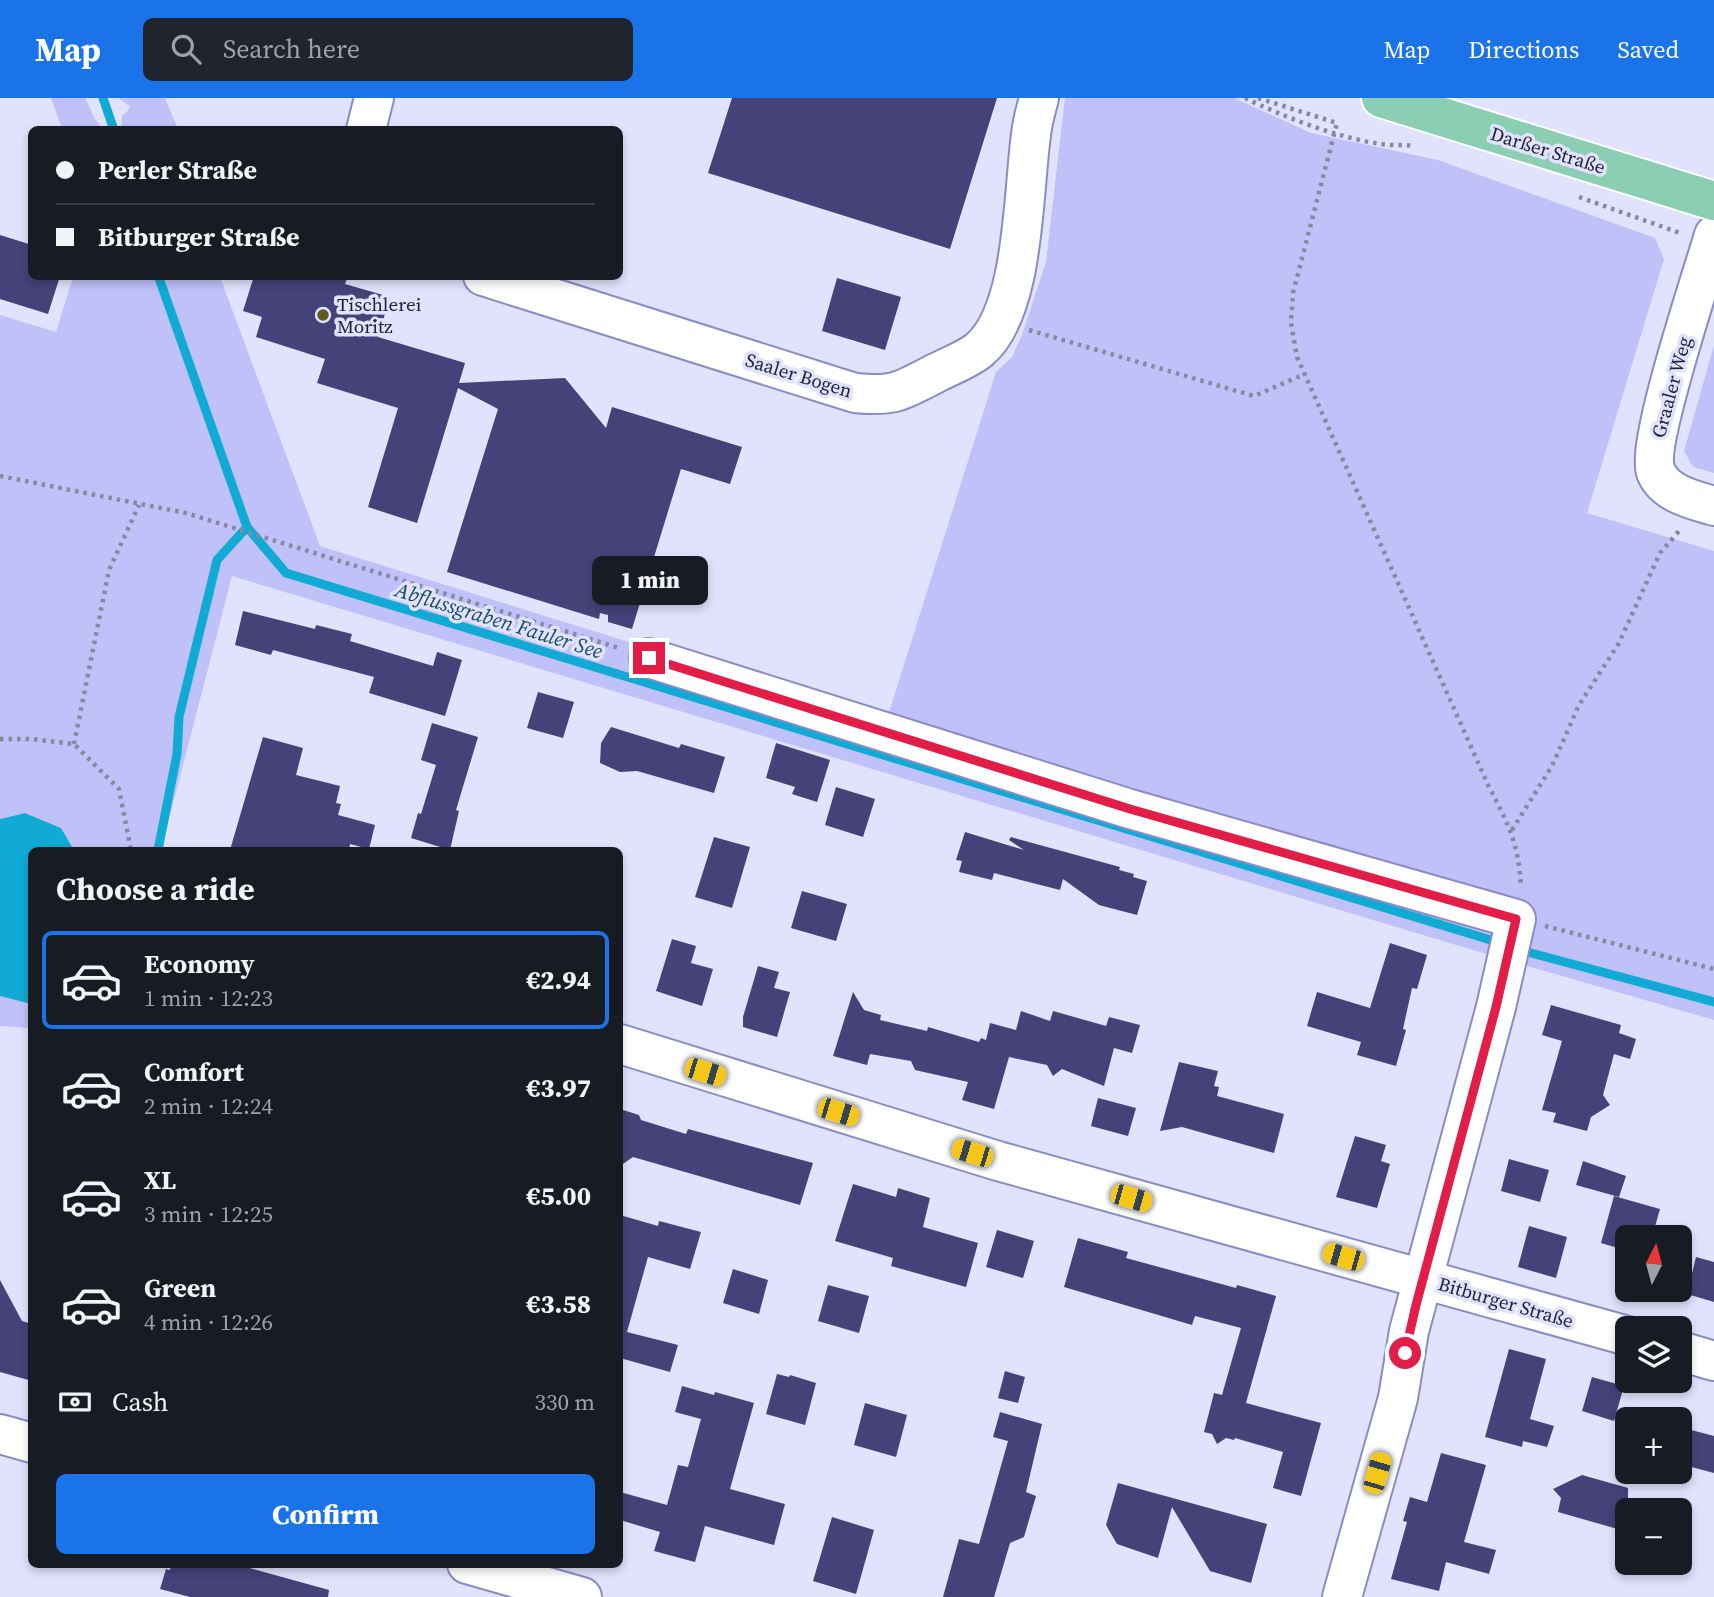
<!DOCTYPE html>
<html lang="en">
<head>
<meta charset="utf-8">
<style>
	body { margin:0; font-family:"Source Serif 4",serif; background:#20242c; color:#f1f3f6; height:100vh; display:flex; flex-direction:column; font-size:26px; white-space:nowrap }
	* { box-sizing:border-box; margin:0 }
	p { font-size:23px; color:#9ea1a6 }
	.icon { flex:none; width:38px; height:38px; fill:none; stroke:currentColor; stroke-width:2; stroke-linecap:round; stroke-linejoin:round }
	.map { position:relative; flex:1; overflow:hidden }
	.details { position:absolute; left:28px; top:749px; width:595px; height:721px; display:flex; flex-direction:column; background:#171b24; border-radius:10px; box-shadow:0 4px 10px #0003 }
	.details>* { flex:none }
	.top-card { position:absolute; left:28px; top:28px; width:595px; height:154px; border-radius:10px; box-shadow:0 4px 10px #0003; display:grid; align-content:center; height:154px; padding:0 28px; background:#171b24 }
	.needle { width:46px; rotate:6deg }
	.controls { position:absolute; left:1615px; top:1127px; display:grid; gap:14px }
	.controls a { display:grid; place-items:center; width:77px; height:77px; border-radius:10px; background:#171b24; box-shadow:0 4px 10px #0003; font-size:35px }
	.end { position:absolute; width:32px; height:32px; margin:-16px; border:9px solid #e11d48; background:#fff; box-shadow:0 0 0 4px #fff }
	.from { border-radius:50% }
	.bubble { position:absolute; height:49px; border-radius:10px; background:#171b24; box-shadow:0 4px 10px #0003; font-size:23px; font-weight:800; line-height:49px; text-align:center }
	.car { position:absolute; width:21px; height:42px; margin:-21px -10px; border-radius:9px; box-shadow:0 0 5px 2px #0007; background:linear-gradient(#f5c518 24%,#345 0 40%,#f5c518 0 76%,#345 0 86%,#f5c518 0) }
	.top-card b { display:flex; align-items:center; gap:24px; height:66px; font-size:26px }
	.top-card b+b { border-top:2px solid #363941 }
	.top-card i { width:18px; height:18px; background:#f1f3f6 }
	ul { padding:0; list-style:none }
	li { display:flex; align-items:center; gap:21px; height:98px; margin:0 14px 10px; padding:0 14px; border:4px solid transparent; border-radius:10px }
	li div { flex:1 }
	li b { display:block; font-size:26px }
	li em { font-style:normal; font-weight:800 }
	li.current { border-color:#1a73e8 }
	li>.icon { width:63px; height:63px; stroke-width:1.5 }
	h2 { padding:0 28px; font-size:32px; line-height:84px }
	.pay { display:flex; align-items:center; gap:18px; height:77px; padding:0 28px; font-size:26px }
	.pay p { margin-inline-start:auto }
	.primary-button { display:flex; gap:14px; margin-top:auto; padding:14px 28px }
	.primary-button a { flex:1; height:80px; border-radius:10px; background:#1a73e8; color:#fff; font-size:28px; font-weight:800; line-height:80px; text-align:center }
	header { display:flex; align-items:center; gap:42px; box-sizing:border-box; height:98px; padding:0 35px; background:#1a73e8; color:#fff }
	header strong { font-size:33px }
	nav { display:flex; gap:38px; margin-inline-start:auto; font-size:24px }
	.search { width:490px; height:63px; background:#20242c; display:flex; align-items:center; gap:18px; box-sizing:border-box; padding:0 24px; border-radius:10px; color:#9ea1a6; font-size:26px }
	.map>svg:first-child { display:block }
	.green { fill:#c0c1f9 }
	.water { fill:#10aad4 }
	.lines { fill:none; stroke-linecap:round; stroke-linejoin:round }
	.stream { stroke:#10aad4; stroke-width:9 }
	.building { fill:#45427a }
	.minor-casing { stroke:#8b8bca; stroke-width:42 }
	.major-casing { stroke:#fff; stroke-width:42 }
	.path { stroke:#8888a2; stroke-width:4.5; stroke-dasharray:3.5 5; stroke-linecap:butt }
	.minor { stroke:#fff; stroke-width:38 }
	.major { stroke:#8cceb4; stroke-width:38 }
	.route { stroke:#e11d48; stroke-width:9 }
	.poi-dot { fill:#5f5a26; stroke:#e1e2fd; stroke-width:2.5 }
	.labels { text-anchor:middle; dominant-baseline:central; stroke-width:7; stroke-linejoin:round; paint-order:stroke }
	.street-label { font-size:19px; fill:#201f38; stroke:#e1e2fd }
	.poi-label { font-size:19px; fill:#201f38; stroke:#e1e2fd; text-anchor:start }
	.water-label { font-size:21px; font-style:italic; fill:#164c5e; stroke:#e1e2fd }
</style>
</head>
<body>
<header>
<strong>Map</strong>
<div class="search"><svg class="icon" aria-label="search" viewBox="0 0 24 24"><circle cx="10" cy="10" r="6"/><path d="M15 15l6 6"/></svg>Search here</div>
<nav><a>Map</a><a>Directions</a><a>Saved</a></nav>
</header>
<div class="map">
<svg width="1714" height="1499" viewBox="0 0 1714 1499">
	<rect width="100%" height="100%" fill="#e1e2fd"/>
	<path class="green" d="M51,0H85L95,21L103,31H62Z
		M118,0H165L178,31H121L122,17L127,14L130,8Z
		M1065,0H1234L1311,35L1438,62L1655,140L1664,161L1587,415L1714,453V922L1476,853L232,478L161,752H74L61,730L25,715L0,721V217L56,234L73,179H220L320,448L886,624L996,274L1012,259L1022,237L1046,164Z
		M1714,247V375L1693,369L1684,353Z
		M0,898L31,906V930L0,928Z"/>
	<path class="water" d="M25,715L61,730L74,752H32L31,906L0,898V721Z"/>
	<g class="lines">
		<path class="stream" d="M103,0L114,32
			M159,180L247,429L286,475L1494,843
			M158,752L177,656L179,619L217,462L247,429
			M1531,855L1714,904"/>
	</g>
	<path class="building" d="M732,0H997L950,151L708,75Z
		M0,137L32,147V178H60L48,216L0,201Z
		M254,178H348L345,186L390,199L378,239L465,265L459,285L565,280L606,330L612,309L742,349L730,386L681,371L632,531L608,524V517L600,515L599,521L447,474L498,311L458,290L417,425L368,409L398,310L317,285L325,261L256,239L262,219L243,213Z
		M837,180L901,199L885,252L822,233Z
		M243,513L315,531L316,527L352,536L350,543L433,568L437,554L462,562L445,618L369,595L374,579L273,552L271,557L235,547Z
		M538,594L574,604L563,640L527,630Z
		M432,625L478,639L456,712L459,713L450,752L411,740L418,715L421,716L436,667L421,662Z
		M611,629L679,650L681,646L725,659L714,695L637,673L620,674L600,665L601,645Z
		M263,639L303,650L296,677L340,688L336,705L341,706L338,717L375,727L369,751L350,746L349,752H230Z
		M776,645L830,662L817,704L792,696L795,689L766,680Z
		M836,689L875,701L863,739L825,727Z
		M965,734L1024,752L1009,742L1011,739L1120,769L1119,772L1134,776L1133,779L1147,783L1137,817L1099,807L1063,781L1060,792L994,775L992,782L959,774L962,763L956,762Z
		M714,739L750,749L732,810L695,799Z
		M802,793L847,806L836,843L791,830Z
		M672,841L696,848L691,865L713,871L702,908L656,893Z
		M1390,845L1427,857L1417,891L1412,890L1403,931L1406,932L1396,968L1357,957L1361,944L1307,928L1317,894L1370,910Z
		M758,868L779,874L774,890L790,894L777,939L743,929V919Z
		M853,894L864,912L881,917L880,922L927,933L928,929L979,944L981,940L986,942L990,925L1016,932L1021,913L1050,923L1053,913L1106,928L1109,919L1140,927L1132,955L1114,950L1104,988L1062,971L1053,978L1047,967L1009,959L994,1011L962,1002L968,984L915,972L911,963L870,956L867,967L833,958Z
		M1551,907L1621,927L1619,935L1636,941L1630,961L1614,956L1603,997L1610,1007L1591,1019L1587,1033L1553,1024L1556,1015L1542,1012L1562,943L1542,937Z
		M1179,964L1218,973L1214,988L1219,989L1217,998L1284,1016L1274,1055L1182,1029L1160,1033Z
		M1098,1000L1136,1010L1128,1038L1091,1028Z
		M620,1011L639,1017L641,1022L686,1036L688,1031L813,1065L800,1107L633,1059L620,1068Z
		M1355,1038L1386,1047L1381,1063L1390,1066L1377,1110L1336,1099Z
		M1509,1061L1549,1072L1540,1104L1501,1093Z
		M1583,1063L1626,1078L1619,1099L1576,1087Z
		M853,1086L896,1099L898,1090L930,1100L923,1129L978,1145L966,1189L891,1168L893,1160L835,1143Z
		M1614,1098L1660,1111L1652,1139H1628V1153L1601,1145Z
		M620,1117L658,1128L659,1123L701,1134L690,1171L648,1159L627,1234L678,1247L670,1274L620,1260Z
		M1529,1128L1567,1139L1556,1180L1518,1169Z
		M997,1132L1034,1143L1023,1180L986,1169Z
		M1078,1140L1128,1154L1126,1160L1236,1190L1237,1187L1276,1198L1246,1305L1321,1325L1301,1398L1273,1390L1283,1354L1235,1340L1234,1342L1226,1340L1217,1346L1212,1336L1204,1334L1214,1295L1222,1297L1241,1230L1195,1218L1192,1227L1064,1189Z
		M1696,1159L1714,1164V1204L1687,1196Z
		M733,1171L768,1182L759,1216L723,1205Z
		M0,1182L22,1223L32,1226V1283L0,1274Z
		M828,1187L869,1198L859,1235L818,1223Z
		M1509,1251L1546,1261L1530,1321L1554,1328L1547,1349L1523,1343L1522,1349L1485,1339Z
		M1005,1273L1025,1279L1018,1305L998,1300Z
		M777,1276L789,1279L790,1277L816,1285L805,1327L766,1316Z
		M1592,1279L1624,1288L1614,1323L1582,1313Z
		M682,1288L714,1297L715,1294L754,1305L730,1391L785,1406L774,1447L705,1428L695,1464L654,1453L660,1434L620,1422V1394L667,1407L678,1367L688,1369L701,1321L675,1314Z
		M865,1305L907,1317L896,1359L854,1347Z
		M1000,1314L1042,1326L1026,1394L1036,1398L1024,1439L1010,1445L994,1499H943L959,1441L979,1446L1008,1343L993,1339Z
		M1680,1329L1714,1338V1375L1680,1366Z
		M1441,1355L1486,1367L1464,1444L1496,1452L1489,1476L1446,1464L1439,1493L1391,1481L1407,1424L1403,1423L1410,1399L1427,1404Z
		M1582,1377L1628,1390V1434L1558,1414L1561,1400L1553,1391Z
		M1118,1385L1267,1426L1251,1485L1210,1473L1172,1409L1158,1460L1117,1446L1106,1427Z
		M832,1419L874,1432L856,1496L813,1483Z
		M171,1466H235L329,1492L328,1499H190L160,1491L166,1471L170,1472Z"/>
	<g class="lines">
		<g class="minor-casing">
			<path id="minor" d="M366,32L374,0
				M1714,137C1703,175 1645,347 1656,374C1665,396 1694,402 1714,408
				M483,178L855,295C895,299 901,293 936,275C949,268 967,262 979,252C1025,214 1023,93 1031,37C1032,24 1036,12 1039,0
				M649,560L1130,711L1516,821L1496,909L1409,1233L1398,1300L1342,1499
				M620,946L998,1063L1628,1238
				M1680,1253L1714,1263
				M0,1336L32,1345
				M467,1466L582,1499"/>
		</g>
		<g class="major-casing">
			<path id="major" d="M1381,0L1714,103"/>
		</g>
		<path class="path" d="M1245,0C1284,19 1338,40 1381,46C1392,48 1403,46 1414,48
			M1258,0L1337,25L1293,195L1291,225L1297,259L1489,689C1509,727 1519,747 1521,790
			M1579,99L1680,135
			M1029,232L1254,298L1305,276
			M0,378L186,415L619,550
			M0,641H31L74,646L119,691L131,752
			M74,646L109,472L139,407
			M1512,732L1552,668L1579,607L1619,545L1660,455L1679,433
			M1545,828L1714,871"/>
		<use href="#minor" class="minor"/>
		<use href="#major" class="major"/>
	</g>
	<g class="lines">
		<path class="route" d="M649,560L1130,711L1516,821L1496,909L1416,1207L1405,1255"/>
	</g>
	<circle class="poi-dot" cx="323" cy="217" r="7"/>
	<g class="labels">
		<g class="street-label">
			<text transform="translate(1548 52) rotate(17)">Darßer Straße</text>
			<text transform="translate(799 277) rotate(17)">Saaler Bogen</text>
			<text transform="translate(1671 289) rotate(-75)">Graaler Weg</text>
			<text transform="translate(1506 1204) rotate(16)">Bitburger Straße</text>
		</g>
		<g class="poi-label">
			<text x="337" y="206">Tischlerei<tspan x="337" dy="22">Moritz</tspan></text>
		</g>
		<g class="water-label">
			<text transform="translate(499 522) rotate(17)">Abflussgraben Fauler See</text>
		</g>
	</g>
</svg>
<div class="controls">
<a><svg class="needle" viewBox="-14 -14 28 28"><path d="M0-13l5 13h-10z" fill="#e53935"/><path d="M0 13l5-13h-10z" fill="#9ea1a6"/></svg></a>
<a><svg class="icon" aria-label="layers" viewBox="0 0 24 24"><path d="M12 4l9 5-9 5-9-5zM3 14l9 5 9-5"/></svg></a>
<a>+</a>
<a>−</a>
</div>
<i class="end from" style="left:1405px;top:1255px"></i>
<i class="end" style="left:649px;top:560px"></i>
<div class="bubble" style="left:592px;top:458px;width:116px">1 min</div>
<i class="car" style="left:705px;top:974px;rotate:107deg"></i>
<i class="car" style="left:838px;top:1014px;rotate:107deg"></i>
<i class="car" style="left:972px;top:1055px;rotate:287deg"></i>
<i class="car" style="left:1131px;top:1100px;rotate:106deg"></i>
<i class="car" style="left:1343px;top:1159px;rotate:286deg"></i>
<i class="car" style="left:1377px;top:1375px;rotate:16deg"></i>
<div class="top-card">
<b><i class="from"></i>Perler Straße</b>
<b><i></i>Bitburger Straße</b>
</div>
<section class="details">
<h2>Choose a ride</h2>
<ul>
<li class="current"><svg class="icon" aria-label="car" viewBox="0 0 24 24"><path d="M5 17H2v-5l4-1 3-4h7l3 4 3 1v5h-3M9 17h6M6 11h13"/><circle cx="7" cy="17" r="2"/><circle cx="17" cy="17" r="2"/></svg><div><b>Economy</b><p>1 min · 12:23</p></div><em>€2.94</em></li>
<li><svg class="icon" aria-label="car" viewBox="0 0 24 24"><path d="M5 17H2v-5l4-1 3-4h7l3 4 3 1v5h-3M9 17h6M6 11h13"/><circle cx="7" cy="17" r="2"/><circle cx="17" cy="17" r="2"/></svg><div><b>Comfort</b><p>2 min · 12:24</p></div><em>€3.97</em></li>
<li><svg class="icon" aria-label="car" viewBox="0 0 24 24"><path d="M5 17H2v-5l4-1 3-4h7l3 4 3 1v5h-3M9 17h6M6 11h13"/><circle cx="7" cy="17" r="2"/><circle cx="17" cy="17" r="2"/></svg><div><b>XL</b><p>3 min · 12:25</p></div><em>€5.00</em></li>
<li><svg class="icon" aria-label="car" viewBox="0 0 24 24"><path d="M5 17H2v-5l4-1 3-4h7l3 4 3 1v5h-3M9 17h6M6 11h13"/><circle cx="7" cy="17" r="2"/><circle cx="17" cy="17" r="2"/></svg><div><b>Green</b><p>4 min · 12:26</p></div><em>€3.58</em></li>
</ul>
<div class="pay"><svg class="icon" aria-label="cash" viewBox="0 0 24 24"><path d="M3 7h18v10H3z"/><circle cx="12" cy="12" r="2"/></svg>Cash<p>330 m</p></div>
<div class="primary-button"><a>Confirm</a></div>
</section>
</div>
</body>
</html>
